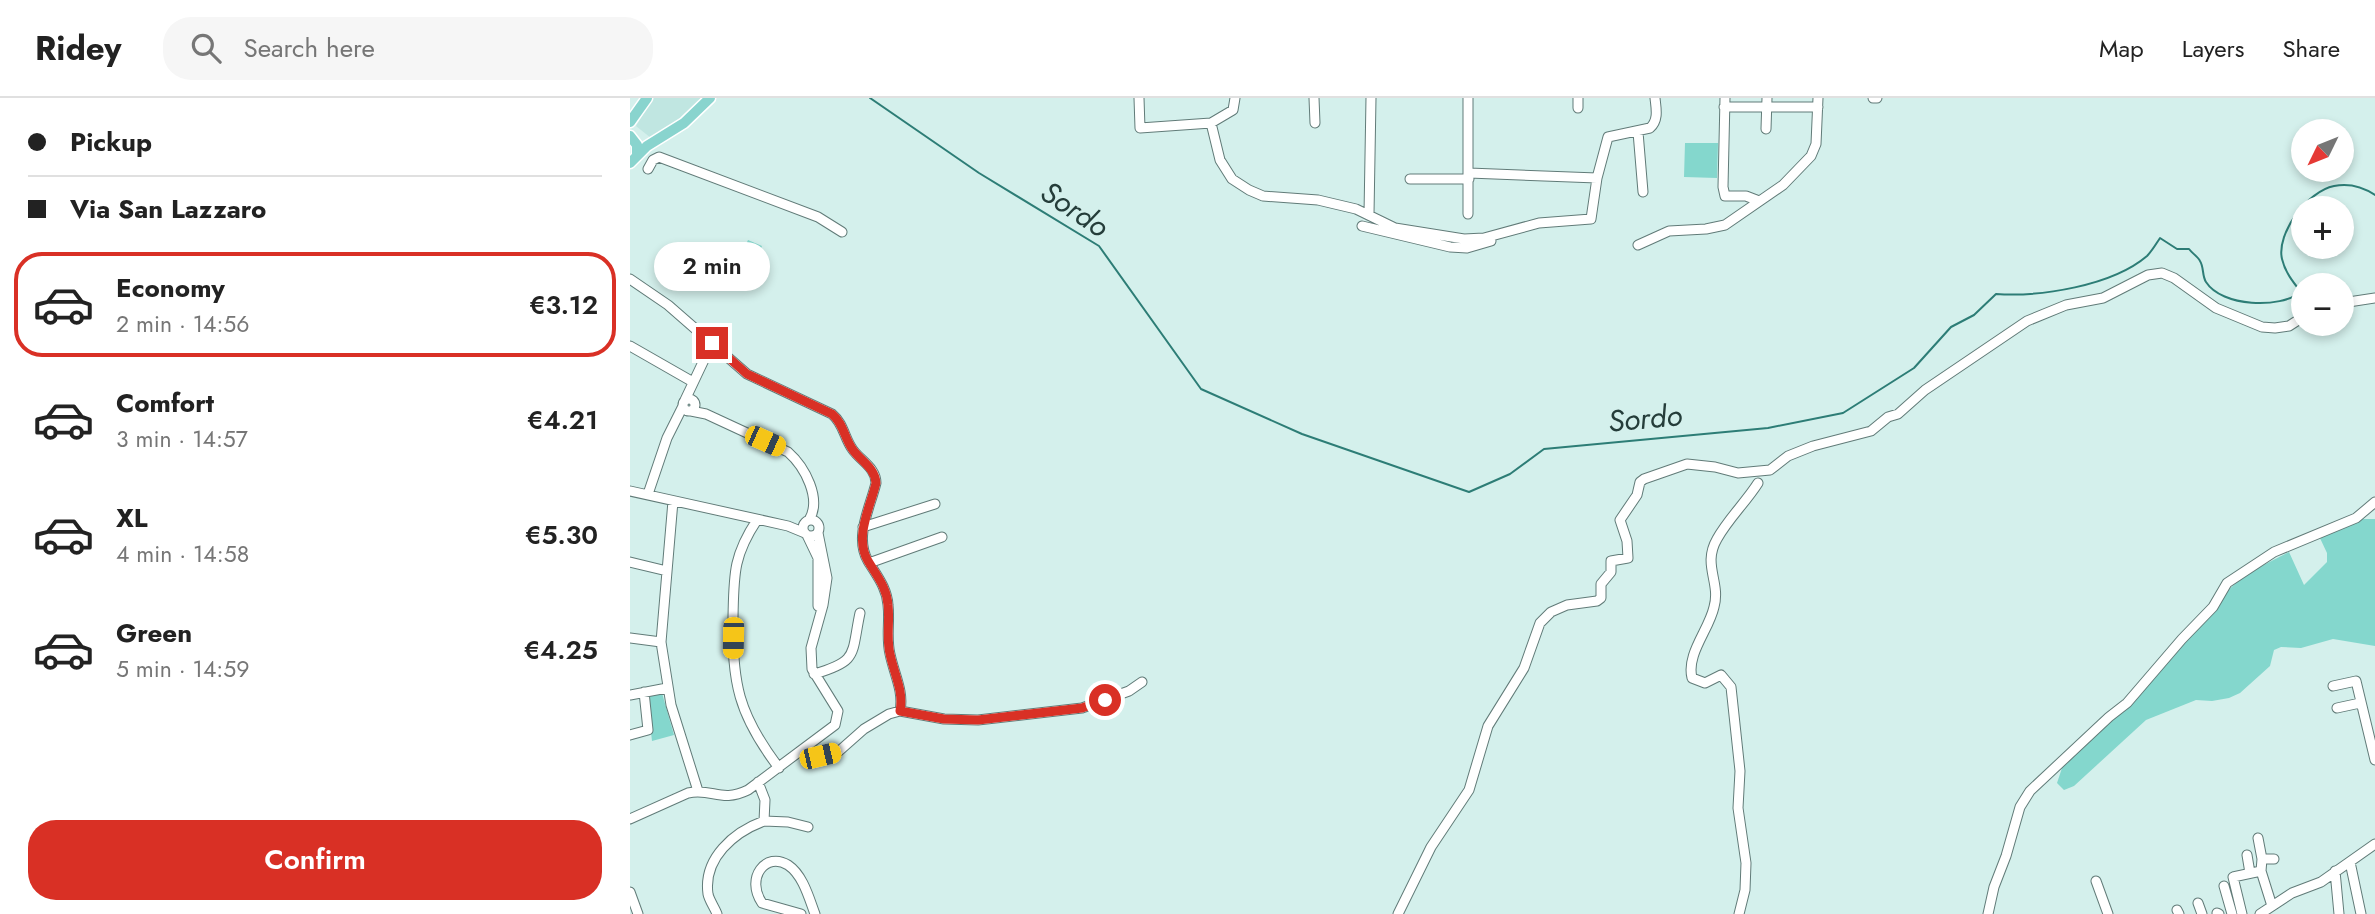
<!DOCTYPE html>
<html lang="en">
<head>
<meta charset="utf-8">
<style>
	body { margin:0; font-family:Jost,sans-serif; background:#f6f6f6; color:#222; height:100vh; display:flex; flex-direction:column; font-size:26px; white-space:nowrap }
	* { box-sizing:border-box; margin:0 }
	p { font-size:23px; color:#767676 }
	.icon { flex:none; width:38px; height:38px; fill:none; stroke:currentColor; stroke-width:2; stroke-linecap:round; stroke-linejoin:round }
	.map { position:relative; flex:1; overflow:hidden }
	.drawer { display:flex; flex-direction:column; background:#fff; width:630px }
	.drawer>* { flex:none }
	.guide { display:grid; align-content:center; height:154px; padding:0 28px; background:#fff }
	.needle { width:46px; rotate:227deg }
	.fabs { position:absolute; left:1661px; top:21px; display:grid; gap:14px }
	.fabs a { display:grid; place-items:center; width:63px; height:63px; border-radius:50%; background:#fff; box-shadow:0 4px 10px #0003; font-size:35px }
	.end { position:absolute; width:32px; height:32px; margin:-16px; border:9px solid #d93025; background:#fff; box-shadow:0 0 0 4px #fff }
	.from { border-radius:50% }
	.bubble { position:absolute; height:49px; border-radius:24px; background:#fff; box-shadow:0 4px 10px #0003; font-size:23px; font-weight:600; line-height:49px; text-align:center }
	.car { position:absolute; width:21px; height:42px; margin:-21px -10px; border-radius:9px; box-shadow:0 0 5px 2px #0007; background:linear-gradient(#f5c518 24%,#345 0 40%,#f5c518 0 76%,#345 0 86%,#f5c518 0) }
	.guide b { display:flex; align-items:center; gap:24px; height:66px; font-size:26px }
	.guide b+b { border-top:2px solid #e0e0e0 }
	.guide i { width:18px; height:18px; background:#222 }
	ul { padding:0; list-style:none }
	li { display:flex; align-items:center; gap:21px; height:105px; margin:0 14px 10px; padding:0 14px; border:4px solid transparent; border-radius:28px }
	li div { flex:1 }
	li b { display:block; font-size:26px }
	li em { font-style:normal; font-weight:600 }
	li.current { border-color:#d93025 }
	li>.icon { width:63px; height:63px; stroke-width:1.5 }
	.primary-button { display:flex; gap:14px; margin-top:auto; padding:14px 28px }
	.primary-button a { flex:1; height:80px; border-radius:28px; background:#d93025; color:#fff; font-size:28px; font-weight:600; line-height:80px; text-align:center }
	header { display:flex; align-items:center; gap:42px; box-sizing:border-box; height:98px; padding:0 35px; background:#fff; border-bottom:2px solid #e0e0e0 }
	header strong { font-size:33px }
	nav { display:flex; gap:38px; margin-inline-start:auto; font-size:24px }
	.search { width:490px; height:63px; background:#f6f6f6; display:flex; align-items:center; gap:18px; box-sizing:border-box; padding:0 24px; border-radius:28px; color:#767676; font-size:26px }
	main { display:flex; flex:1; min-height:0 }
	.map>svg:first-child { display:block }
	.built { fill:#c0e6e1 }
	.green { fill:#84d7cd }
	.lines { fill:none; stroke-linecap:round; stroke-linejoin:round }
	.stream { stroke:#2d7d76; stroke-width:2 }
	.minor-casing { stroke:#617b78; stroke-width:11 }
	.major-casing { stroke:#fff; stroke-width:13 }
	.minor { stroke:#fff; stroke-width:9 }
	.major { stroke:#89d4ce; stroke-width:10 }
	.route { stroke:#d93025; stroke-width:9 }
	.labels { text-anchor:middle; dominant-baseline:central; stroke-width:5; stroke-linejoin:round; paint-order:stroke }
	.water-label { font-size:30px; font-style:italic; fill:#253d3a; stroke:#d4f0ec }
</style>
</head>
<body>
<header>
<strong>Ridey</strong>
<div class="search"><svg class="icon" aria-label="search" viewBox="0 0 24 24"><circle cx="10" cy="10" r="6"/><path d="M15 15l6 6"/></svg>Search here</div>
<nav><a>Map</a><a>Layers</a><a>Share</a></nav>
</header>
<main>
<section class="drawer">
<div class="guide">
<b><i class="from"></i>Pickup</b>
<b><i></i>Via San Lazzaro</b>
</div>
<ul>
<li class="current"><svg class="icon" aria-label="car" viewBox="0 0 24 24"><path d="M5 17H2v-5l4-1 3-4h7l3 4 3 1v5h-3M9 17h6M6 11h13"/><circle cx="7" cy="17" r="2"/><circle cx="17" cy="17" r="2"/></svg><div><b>Economy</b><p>2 min · 14:56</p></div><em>€3.12</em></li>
<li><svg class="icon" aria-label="car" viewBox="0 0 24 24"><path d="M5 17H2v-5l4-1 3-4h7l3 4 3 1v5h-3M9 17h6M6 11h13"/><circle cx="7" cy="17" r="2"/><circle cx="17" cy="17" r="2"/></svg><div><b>Comfort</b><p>3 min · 14:57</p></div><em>€4.21</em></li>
<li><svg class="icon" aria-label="car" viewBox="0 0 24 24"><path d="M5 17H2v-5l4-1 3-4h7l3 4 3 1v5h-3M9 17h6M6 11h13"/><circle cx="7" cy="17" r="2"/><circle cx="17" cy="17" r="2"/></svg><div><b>XL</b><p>4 min · 14:58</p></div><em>€5.30</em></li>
<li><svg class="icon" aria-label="car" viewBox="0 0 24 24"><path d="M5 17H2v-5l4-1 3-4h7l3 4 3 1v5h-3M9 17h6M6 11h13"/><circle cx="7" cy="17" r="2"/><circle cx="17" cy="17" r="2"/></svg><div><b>Green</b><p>5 min · 14:59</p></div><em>€4.25</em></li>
</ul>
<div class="primary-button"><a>Confirm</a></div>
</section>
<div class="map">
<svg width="1745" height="816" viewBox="0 0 1745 816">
	<rect width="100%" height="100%" fill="#d4f0ec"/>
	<path class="built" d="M23,0H73L52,22L21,40L6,28Z"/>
	<path class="green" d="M1055,45H1088L1087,80L1054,79Z
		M118,142L132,148L117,181L103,174Z
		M1728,421H1745V548L1703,541L1671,550L1651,549L1644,552L1640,568L1610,595L1599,600L1582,603L1566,602L1516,622L1444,688L1434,692L1427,685L1432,670L1480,622L1595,495L1616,476L1659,454L1674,487L1697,464V455L1689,438Z
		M32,595L44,637L22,643L17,599Z"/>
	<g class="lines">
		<path class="stream" d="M240,0L349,75L469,148L571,291L672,336L839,394L880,376L914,351L1138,330L1213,315L1284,270L1321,229L1344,217L1366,196C1410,199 1482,188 1517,158C1522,153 1526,146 1530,140L1547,151H1559C1562,155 1568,159 1570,163C1574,169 1572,178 1576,184C1592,209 1650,211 1671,194C1663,184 1655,174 1652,161C1646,135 1678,93 1704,88C1719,85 1733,89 1745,97"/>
		<g class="minor-casing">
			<path id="minor" d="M509,0L510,30L581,25L603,12L605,0
				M684,0L685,25
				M948,0V10
				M1095,0L1093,89L1095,98H1116L1129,103
				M1243,0H1247
				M1094,9H1188
				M581,25L590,62L602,81L619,92L633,98L688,102L726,111L765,130L834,141L854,140L909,125L961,121L967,80L978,39L1020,30C1029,22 1026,10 1025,0
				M1136,31L1137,0
				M1008,34L1013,94
				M18,71L23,62L29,59L188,119L212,134
				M839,75L967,80
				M780,81H839
				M739,116L741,0
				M838,116V0
				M732,128L820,149L837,150L861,143
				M1008,147L1039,133L1076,131L1095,127L1153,87L1181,58L1186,46L1188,0
				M0,181L38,207L117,276L202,316C214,326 214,340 223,352C231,363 246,370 246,385C240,410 224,439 238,463C247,478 257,490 258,507C260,523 256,540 260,556C264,576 274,593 270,613L259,616L234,631L208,654L190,658L170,654
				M1712,205L1745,200
				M0,248L63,284
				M53 307a6 6 0 1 1 12 0a6 6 0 1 1-12 0Z
				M55,302L82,245
				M61,313L76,316L158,354C175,369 192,401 179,422
				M0,393L158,428L175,435
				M18,396L37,340L53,308
				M43,403L31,544L41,607L68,693
				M127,422C103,458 104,477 103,519C102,585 108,616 149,670
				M173 430a8 8 0 1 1 16 0a8 8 0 1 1-16 0Z
				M233,429L305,406
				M177,437L188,460V508
				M0,464L37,473
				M239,465L312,439
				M0,540L31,544
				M184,576C229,563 221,557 230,515
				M1703,588L1726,583L1745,662
				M0,597L37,590
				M1707,610L1730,605
				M270,613L314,621L348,622L452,610L499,593L512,584
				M0,637L18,632L14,594
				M0,721L58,695C83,690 91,705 118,692L205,627L208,613L182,571L181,550L193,507L197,480L188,435
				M134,723L158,724L178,729
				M1628,740L1632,761
				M1617,757L1620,775
				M1720,764L1731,816
				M1705,773L1709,816
				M1466,783L1478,816
				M1594,788L1602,816
				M0,794L8,816
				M1568,805L1572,816
				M1642,808L1631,773L1632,761H1644
				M1547,812L1549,816
				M1587,815L1589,816
				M87,816C85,810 79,802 78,796C73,760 104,734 134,723L135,702L128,684
				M171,816L132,805C115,780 136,753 158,767C173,777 179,800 185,816
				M768,816L801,749L839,692L858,628L894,570L910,525L921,514L937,507L967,503L971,500V486L981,474V463L998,460L997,443L990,422L1007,397L1010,384L1014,381L1057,366L1085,369L1108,375L1140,372L1158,358L1183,348L1241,333L1258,319L1268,316L1295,292L1397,223L1436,207L1473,200L1518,177L1532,175L1544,180L1586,210L1632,229L1645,230L1659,228L1673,219
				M1109,816L1115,792L1116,765L1108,710L1110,673L1101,589L1091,577L1075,585L1062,580C1056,556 1079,532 1084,509C1091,484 1072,467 1087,441C1098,421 1116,404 1128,385
				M1358,816L1364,789L1376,758L1390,709L1400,693L1479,619L1497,605L1552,541L1583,509L1597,485L1644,454L1726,420L1745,404
				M1612,816L1603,779L1631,773
				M1630,816L1662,795L1691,784L1745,746"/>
		</g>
		<g class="major-casing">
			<path id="major" d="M0,24L17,0
				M0,38L7,47V57
				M0,65L17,48L54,25L80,0"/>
		</g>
		<use href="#minor" class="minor"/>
		<use href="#major" class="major"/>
	</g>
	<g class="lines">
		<path class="route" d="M82,245L117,276L202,316C214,326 214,340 223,352C231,363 245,370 246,385C240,410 224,439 238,463C247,478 257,490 258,507C260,523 256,540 260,556C264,576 274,593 270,613L314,621L348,622L452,610L475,602"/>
	</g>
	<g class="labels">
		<g class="water-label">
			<text transform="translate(445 111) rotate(34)">Sordo</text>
			<text transform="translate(1015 320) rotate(-5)">Sordo</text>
		</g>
	</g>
</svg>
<div class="fabs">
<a><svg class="needle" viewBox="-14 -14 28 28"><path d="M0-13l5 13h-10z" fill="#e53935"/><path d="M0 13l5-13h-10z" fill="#767676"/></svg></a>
<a>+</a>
<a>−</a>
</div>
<i class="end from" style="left:475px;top:602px"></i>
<i class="end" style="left:82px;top:245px"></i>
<div class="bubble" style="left:24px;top:144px;width:116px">2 min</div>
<i class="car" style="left:135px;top:343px;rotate:114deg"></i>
<i class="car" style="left:103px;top:540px;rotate:181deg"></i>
<i class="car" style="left:190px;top:658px;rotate:77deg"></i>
</div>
</main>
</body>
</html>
